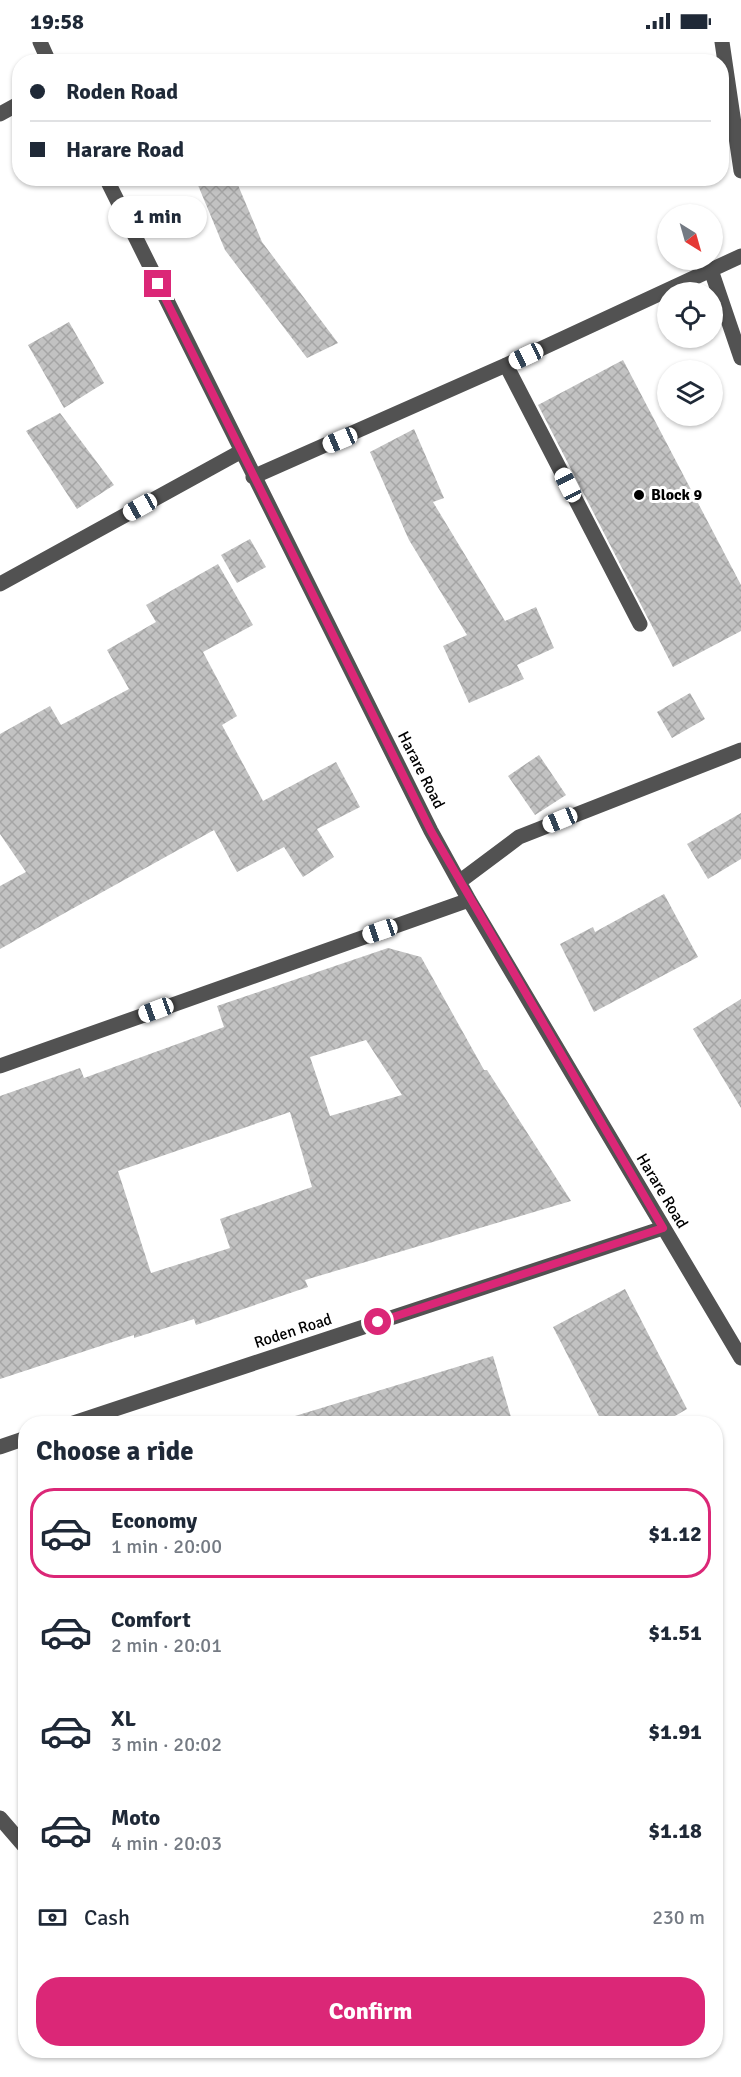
<!DOCTYPE html>
<html lang="en">
<head>
<meta charset="utf-8">
<style>
	body { margin:0; font-family:Signika,sans-serif; background:#f6f6f7; color:#1f2937; height:100vh; display:flex; flex-direction:column; font-size:22px; white-space:nowrap }
	* { box-sizing:border-box; margin:0 }
	p { font-size:20px; color:#747a83 }
	.icon { flex:none; width:33px; height:33px; fill:none; stroke:currentColor; stroke-width:2; stroke-linecap:round; stroke-linejoin:round }
	.map { position:relative; flex:1; overflow:hidden }
	.side { position:absolute; left:18px; top:1374px; width:705px; height:642px; display:flex; flex-direction:column; background:#fff; border-radius:24px; box-shadow:0 2px 4px #0004 }
	.side>* { flex:none }
	.guide { position:absolute; left:12px; top:12px; width:717px; height:132px; border-radius:24px; box-shadow:0 2px 4px #0004; display:grid; align-content:center; height:132px; padding:0 18px; background:#fff }
	.needle { width:39px; rotate:143deg }
	.tools { position:absolute; left:657px; top:162px; display:grid; gap:12px }
	.tools a { display:grid; place-items:center; width:66px; height:66px; border-radius:50%; background:#fff; box-shadow:0 2px 4px #0004; font-size:30px }
	.end { position:absolute; width:27px; height:27px; margin:-14px; border:8px solid #db2777; background:#fff; box-shadow:0 0 0 3px #fff }
	.from { border-radius:50% }
	.bubble { position:absolute; height:42px; border-radius:21px; background:#fff; box-shadow:0 2px 4px #0004; font-size:20px; font-weight:800; line-height:42px; text-align:center }
	.car { position:absolute; width:18px; height:36px; margin:-18px -9px; border-radius:8px; box-shadow:0 0 4px 2px #0007; background:linear-gradient(#fff 24%,#345 0 40%,#fff 0 76%,#345 0 86%,#fff 0) }
	.guide b { display:flex; align-items:center; gap:21px; height:57px; font-size:22px }
	.guide b+b { border-top:2px solid #e0e1e3 }
	.guide i { width:15px; height:15px; background:#1f2937 }
	ul { padding:0; list-style:none }
	li { display:flex; align-items:center; gap:18px; height:90px; margin:0 12px 9px; padding:0 6px; border:3px solid transparent; border-radius:24px }
	li div { flex:1 }
	li b { display:block; font-size:22px }
	li em { font-style:normal; font-weight:800 }
	li.active { border-color:#db2777 }
	li>.icon { width:54px; height:54px; stroke-width:1.5 }
	h2 { padding:0 18px; font-size:27px; line-height:72px }
	.pay { display:flex; align-items:center; gap:15px; height:66px; padding:0 18px; font-size:22px }
	.pay p { margin-inline-start:auto }
	.primary-button { display:flex; gap:12px; margin-top:auto; padding:12px 18px }
	.primary-button a { flex:1; height:69px; border-radius:24px; background:#db2777; color:#fff; font-size:24px; font-weight:800; line-height:69px; text-align:center }
	.status { display:flex; justify-content:space-between; align-items:center; height:42px; padding:0 30px; background:#fff; direction:ltr }
	.status svg { height:16px; fill:currentColor }
	.map>svg:first-child { display:block }
	.building { fill:url(#building-cross-hatch); fill-rule:evenodd }
	.lines { fill:none; stroke-linecap:round; stroke-linejoin:round }
	.minor { stroke:#525252; stroke-width:15 }
	.route { stroke:#db2777; stroke-width:8 }
	.poi-dot { fill:#000; stroke:#fff; stroke-width:2 }
	.labels { text-anchor:middle; dominant-baseline:central; stroke-width:6; stroke-linejoin:round; paint-order:stroke }
	.poi-label { font-size:16px; font-weight:bold; fill:#000; stroke:#fff; text-anchor:start }
	.street-label { font-size:16px; fill:#000; stroke:#fff }
</style>
</head>
<body>
<div class="status"><b>19:58</b><svg viewBox="0 0 49 12"><path d="M0 12V9h3v3zM5 12V6h3v6zM10 12V3h3v9zM15 12V0h3v12zM26 1h20v11H26zM47 4h2v5h-2z"/></svg></div>
<div class="map">
<svg width="741" height="2035" viewBox="0 0 741 2035">
	<defs>
		<pattern id="building-cross-hatch" width="8" height="8" patternUnits="userSpaceOnUse" patternTransform="scale(1.5)"><rect width="8" height="8" fill="#c2c2c2"/><path d="M0 0l8 8M0 8l8-8" fill="none" stroke="#a5a5a5"/></pattern>
	</defs>
	<rect width="100%" height="100%" fill="#fff"/>
	<path class="building" d="M195,136H235L262,200L338,301L307,316L225,208Z
		M69,280L104,341L64,366L28,303Z
		M623,318L741,543V589L673,625L538,363Z
		M60,371L114,443L77,467L26,389Z
		M414,387L444,456L433,460L505,579L536,565L554,606L517,623L524,637L469,661L443,604L467,593L409,498L370,410Z
		M250,497L266,525L237,541L221,513Z
		M218,522L253,583L203,610L237,674L222,683L263,759L336,720L360,765L317,787L334,815L303,835L284,805L237,830L214,788L0,907V844L26,830L0,792V692L50,664L61,683L129,647L107,608L156,580L146,563Z
		M690,651L705,677L672,696L657,670Z
		M539,713L566,753L535,773L508,734Z
		M741,771V817L708,837L687,802Z
		M664,852L698,915L594,970L560,902L593,885L595,890Z
		M388,906L421,915L484,1028H487L571,1159L305,1238L308,1245L196,1283L194,1277L134,1296V1293L0,1337V1054L80,1026L84,1036L224,985L217,964ZM366,998L402,1053L330,1074L310,1015ZM290,1070L312,1145L220,1177L230,1206L151,1231L118,1129Z
		M741,957V1066L693,987Z
		M625,1247L687,1367L661,1382H603L553,1285Z
		M493,1314L513,1382H297L295,1374Z"/>
	<g class="lines">
		<path class="minor" d="M40,0L49,20
			M722,0L741,129
			M0,72L20,61
			M106,136L431,789L469,858L741,1316
			M711,228L741,316
			M506,323L640,582
			M253,435L506,323L741,214
			M0,542L240,410
			M459,840L519,795L741,708
			M0,1024L469,858
			M70,1382L663,1186
			M0,1405L26,1396
			M0,1776L26,1806"/>
	</g>
	<g class="lines">
		<path class="route" d="M158,242L431,789L663,1186L378,1280"/>
	</g>
	<circle class="poi-dot" cx="639" cy="453" r="6"/>
	<g class="labels">
		<g class="poi-label">
			<text x="651" y="453">Block 9</text>
		</g>
		<g class="street-label">
			<text transform="translate(421 728) rotate(63)">Harare Road</text>
			<text transform="translate(662 1149) rotate(59)">Harare Road</text>
			<text transform="translate(293 1289) rotate(-18)">Roden Road</text>
		</g>
	</g>
</svg>
<div class="tools">
<a><svg class="needle" viewBox="-14 -14 28 28"><path d="M0-13l5 13h-10z" fill="#e53935"/><path d="M0 13l5-13h-10z" fill="#747a83"/></svg></a>
<a><svg class="icon" aria-label="locate" viewBox="0 0 24 24"><circle cx="12" cy="12" r="6"/><path d="M12 2v4M12 18v4M2 12h4M18 12h4"/></svg></a>
<a><svg class="icon" aria-label="layers" viewBox="0 0 24 24"><path d="M12 4l9 5-9 5-9-5zM3 14l9 5 9-5"/></svg></a>
</div>
<i class="end from" style="left:378px;top:1280px"></i>
<i class="end" style="left:158px;top:242px"></i>
<div class="bubble" style="left:108px;top:154px;width:99px">1 min</div>
<i class="car" style="left:526px;top:314px;rotate:245deg"></i>
<i class="car" style="left:340px;top:398px;rotate:247deg"></i>
<i class="car" style="left:568px;top:443px;rotate:333deg"></i>
<i class="car" style="left:140px;top:465px;rotate:241deg"></i>
<i class="car" style="left:560px;top:778px;rotate:248deg"></i>
<i class="car" style="left:380px;top:889px;rotate:251deg"></i>
<i class="car" style="left:156px;top:968px;rotate:250deg"></i>
<div class="guide">
<b><i class="from"></i>Roden Road</b>
<b><i></i>Harare Road</b>
</div>
<section class="side">
<h2>Choose a ride</h2>
<ul>
<li class="active"><svg class="icon" aria-label="car" viewBox="0 0 24 24"><path d="M5 17H2v-5l4-1 3-4h7l3 4 3 1v5h-3M9 17h6M6 11h13"/><circle cx="7" cy="17" r="2"/><circle cx="17" cy="17" r="2"/></svg><div><b>Economy</b><p>1 min · 20:00</p></div><em>$1.12</em></li>
<li><svg class="icon" aria-label="car" viewBox="0 0 24 24"><path d="M5 17H2v-5l4-1 3-4h7l3 4 3 1v5h-3M9 17h6M6 11h13"/><circle cx="7" cy="17" r="2"/><circle cx="17" cy="17" r="2"/></svg><div><b>Comfort</b><p>2 min · 20:01</p></div><em>$1.51</em></li>
<li><svg class="icon" aria-label="car" viewBox="0 0 24 24"><path d="M5 17H2v-5l4-1 3-4h7l3 4 3 1v5h-3M9 17h6M6 11h13"/><circle cx="7" cy="17" r="2"/><circle cx="17" cy="17" r="2"/></svg><div><b>XL</b><p>3 min · 20:02</p></div><em>$1.91</em></li>
<li><svg class="icon" aria-label="car" viewBox="0 0 24 24"><path d="M5 17H2v-5l4-1 3-4h7l3 4 3 1v5h-3M9 17h6M6 11h13"/><circle cx="7" cy="17" r="2"/><circle cx="17" cy="17" r="2"/></svg><div><b>Moto</b><p>4 min · 20:03</p></div><em>$1.18</em></li>
</ul>
<div class="pay"><svg class="icon" aria-label="cash" viewBox="0 0 24 24"><path d="M3 7h18v10H3z"/><circle cx="12" cy="12" r="2"/></svg>Cash<p>230 m</p></div>
<div class="primary-button"><a>Confirm</a></div>
</section>
</div>
</body>
</html>
